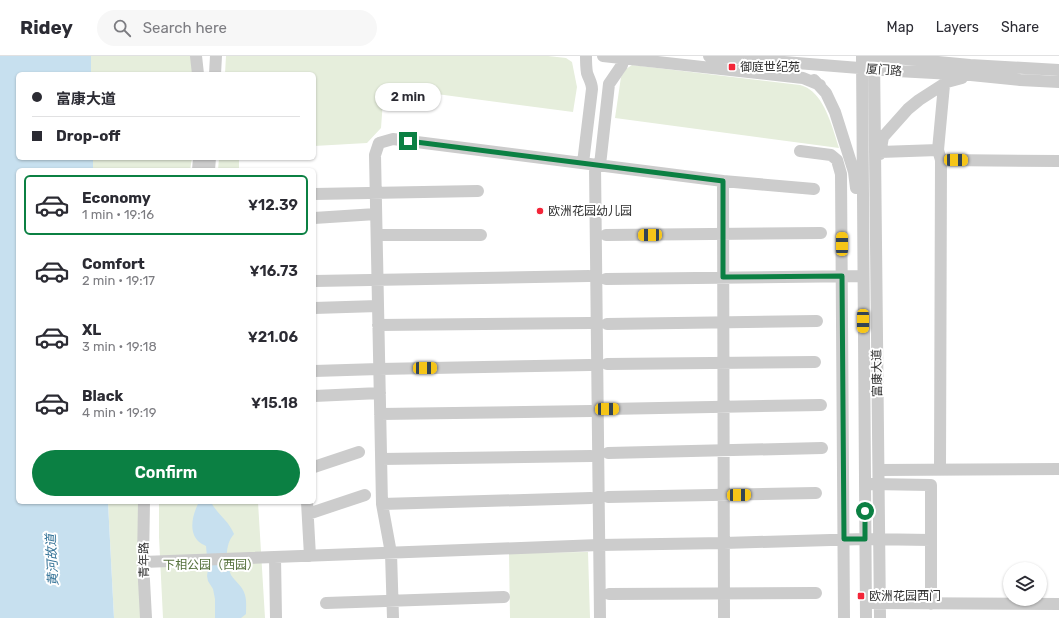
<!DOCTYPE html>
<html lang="en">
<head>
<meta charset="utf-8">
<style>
	body { margin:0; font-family:Rubik,"Noto Sans SC",sans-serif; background:#f7f7f7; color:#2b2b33; height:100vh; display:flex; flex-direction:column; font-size:15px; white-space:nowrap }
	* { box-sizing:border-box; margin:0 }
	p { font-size:13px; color:#7c7c81 }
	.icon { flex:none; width:22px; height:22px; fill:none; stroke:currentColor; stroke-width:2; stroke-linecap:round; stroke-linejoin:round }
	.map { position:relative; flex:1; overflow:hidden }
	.panel { position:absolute; left:16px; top:112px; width:300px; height:336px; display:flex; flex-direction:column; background:#fff; border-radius:6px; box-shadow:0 1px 3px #0004 }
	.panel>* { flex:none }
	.hud { position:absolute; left:16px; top:16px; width:300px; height:88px; border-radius:6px; box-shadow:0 1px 3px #0004; display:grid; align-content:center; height:88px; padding:0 16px; background:#fff }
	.buttons { position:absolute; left:1003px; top:506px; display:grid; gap:8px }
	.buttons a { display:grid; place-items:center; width:44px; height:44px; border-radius:50%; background:#fff; box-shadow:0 1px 3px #0004; font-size:20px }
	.end { position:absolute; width:18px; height:18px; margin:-9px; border:5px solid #0b8043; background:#fff; box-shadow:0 0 0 2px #fff }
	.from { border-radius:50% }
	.bubble { position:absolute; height:28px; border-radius:14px; background:#fff; box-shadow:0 1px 3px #0004; font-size:13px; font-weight:600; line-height:28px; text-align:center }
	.car { position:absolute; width:12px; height:24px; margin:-12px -6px; border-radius:5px; box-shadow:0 0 3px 1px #0007; background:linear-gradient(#f5c518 24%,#345 0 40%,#f5c518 0 76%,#345 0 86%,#f5c518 0) }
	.hud b { display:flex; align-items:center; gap:14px; height:38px; font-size:15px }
	.hud b+b { border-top:1px solid #e1e1e2 }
	.hud i { width:10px; height:10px; background:#2b2b33 }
	ul { padding:7px 0 0; list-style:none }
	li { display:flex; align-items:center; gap:12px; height:60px; margin:0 8px 6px; padding:0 8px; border:2px solid transparent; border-radius:6px }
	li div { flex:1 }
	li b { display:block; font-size:15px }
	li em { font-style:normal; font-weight:600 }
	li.active { border-color:#0b8043 }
	li>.icon { width:36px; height:36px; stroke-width:1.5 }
	.button { display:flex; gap:8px; margin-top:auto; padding:8px 16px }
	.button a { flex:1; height:46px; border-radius:24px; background:#0b8043; color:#fff; font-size:16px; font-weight:600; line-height:46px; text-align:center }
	header { display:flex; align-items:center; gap:24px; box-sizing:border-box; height:56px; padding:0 20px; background:#fff; border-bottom:1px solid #e1e1e2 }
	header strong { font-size:19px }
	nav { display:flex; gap:22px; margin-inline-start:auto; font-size:14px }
	.search { width:280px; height:36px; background:#f7f7f7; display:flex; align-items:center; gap:10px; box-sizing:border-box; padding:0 14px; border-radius:22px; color:#7c7c81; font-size:15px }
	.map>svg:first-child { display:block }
	.green { fill:#e6eedc }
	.water { fill:#c7e0ef }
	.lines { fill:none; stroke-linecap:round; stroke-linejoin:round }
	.minor { stroke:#ccc; stroke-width:12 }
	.route { stroke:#0b8043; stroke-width:5 }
	.poi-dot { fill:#f32538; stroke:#fff; stroke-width:1.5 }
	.labels { text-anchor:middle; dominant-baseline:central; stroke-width:4; stroke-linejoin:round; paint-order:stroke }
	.poi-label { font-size:12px; fill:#2f2f2f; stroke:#fff; text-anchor:start }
	.street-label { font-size:12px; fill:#2f2f2f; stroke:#fff }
	.park-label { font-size:12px; fill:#536f39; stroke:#fff }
	.water-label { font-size:13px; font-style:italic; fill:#367498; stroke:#fff }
</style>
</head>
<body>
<header>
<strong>Ridey</strong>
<div class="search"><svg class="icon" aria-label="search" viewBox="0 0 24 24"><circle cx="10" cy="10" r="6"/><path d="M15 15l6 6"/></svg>Search here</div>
<nav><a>Map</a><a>Layers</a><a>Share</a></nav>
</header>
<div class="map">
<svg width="1059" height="562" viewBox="0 0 1059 562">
	<rect width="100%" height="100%" fill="#fff"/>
	<path class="green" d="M91,0H192V18H91Z
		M226,0H548L566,2L572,6L577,31L573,56L384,31L381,72L367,87L314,90V18H225Z
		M632,9L800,29C803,30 807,31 809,33C826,44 833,74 839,92L615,62L621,21L626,13Z
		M93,102H192L190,114H93Z
		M219,102H239V114H218Z
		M108,446H138L143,562H114Z
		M159,446H258L265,562H163L159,481Z
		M588,496L590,562H510L509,497Z"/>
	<path class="water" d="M0,0H91V18H18V102H93V114H18V446H108L114,562H0Z
		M199,446H211C217,458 229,465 234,478C225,488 225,506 231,519C235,525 241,529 244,536C247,543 246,551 246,558L241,562H215V543L213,533L208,525L207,520L208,513L206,490C204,489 200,487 198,485C188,475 193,457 199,446Z"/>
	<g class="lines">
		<path class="minor" d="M196,0L198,18
			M603,0L803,22L820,29
			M709,0L897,15L971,19L1020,24L1059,26
			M862,0L866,562
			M874,0L880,562
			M874,0L970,9L1059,14
			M215,18L216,0
			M814,24L826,37L835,56L854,116L856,132
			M938,94L944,29
			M800,95L831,99L837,104L841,118L844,562
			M880,96L938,94L941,104
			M880,98L883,81L908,53L919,44L947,26L962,22
			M583,107L592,33C592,27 589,23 587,17C586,11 586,6 586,0
			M595,109L600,562
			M600,109L609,28L622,9L624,0
			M198,114L199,102
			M209,114L210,102
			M723,125L814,133
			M314,138L478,135
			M314,162L376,158
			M377,179H481
			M606,179L821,177
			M606,223L863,220
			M314,225L589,220
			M314,252L378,250
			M607,268L817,265
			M378,269L590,267
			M607,308L815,306
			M314,315L379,313L590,309
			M314,340L380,337
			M607,353L821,349
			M380,358L591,355
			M608,397L822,392
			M381,403L591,400
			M314,411L359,396
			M940,413L941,104L1059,105
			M879,414L1059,413
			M871,428L931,429V548
			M608,441L816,437
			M144,446L143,506L146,562
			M307,446L310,500
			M382,448L591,442
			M308,458L365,439
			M275,501L276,562
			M143,506L599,489L724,487L865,483L931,484
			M609,538L816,537
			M326,547L504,541
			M872,547L1059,548
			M393,562L391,497L382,448L375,99L379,87L393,83L723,125L724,562"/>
	</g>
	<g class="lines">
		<path class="route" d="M408,85L723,125V221L842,220L844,483H865V455"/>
	</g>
	<g class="poi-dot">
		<rect x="728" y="7" width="8" height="8" rx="2"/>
		<circle cx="540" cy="155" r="4"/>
		<rect x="857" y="536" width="8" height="8" rx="2"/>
	</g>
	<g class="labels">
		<g class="poi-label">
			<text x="740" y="11">御庭世纪苑</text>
			<text x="548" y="155">欧洲花园幼儿园</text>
			<text x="869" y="540">欧洲花园西门</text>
		</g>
		<g class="street-label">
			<text transform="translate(884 14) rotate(4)">厦门路</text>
			<text transform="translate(877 317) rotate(-91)">富康大道</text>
			<text transform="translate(144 504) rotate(-91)">青年路</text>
		</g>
		<g class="park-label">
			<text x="211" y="509">下相公园（西园）</text>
		</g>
		<g class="water-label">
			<text transform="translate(52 504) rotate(-93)">黄河故道</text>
		</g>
	</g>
</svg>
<div class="buttons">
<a><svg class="icon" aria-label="layers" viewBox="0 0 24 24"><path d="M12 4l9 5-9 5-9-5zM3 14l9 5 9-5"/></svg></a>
</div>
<i class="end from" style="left:865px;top:455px"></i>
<i class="end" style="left:408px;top:85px"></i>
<div class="bubble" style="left:375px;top:27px;width:66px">2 min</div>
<i class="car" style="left:956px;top:104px;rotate:91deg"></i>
<i class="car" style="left:650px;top:179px;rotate:269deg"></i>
<i class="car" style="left:842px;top:188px;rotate:0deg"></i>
<i class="car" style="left:863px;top:265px;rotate:180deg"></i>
<i class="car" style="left:425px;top:312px;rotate:89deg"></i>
<i class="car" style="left:607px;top:353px;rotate:89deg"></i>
<i class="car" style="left:739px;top:439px;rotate:89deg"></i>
<div class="hud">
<b><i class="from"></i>富康大道</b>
<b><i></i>Drop-off</b>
</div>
<section class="panel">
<ul>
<li class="active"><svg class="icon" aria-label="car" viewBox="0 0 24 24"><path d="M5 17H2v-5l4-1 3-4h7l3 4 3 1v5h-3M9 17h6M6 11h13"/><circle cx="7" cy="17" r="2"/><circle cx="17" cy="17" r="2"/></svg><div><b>Economy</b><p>1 min · 19:16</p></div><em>¥12.39</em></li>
<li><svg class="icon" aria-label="car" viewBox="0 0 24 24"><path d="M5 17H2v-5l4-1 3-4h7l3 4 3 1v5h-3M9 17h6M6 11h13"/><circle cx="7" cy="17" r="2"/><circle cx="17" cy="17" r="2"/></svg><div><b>Comfort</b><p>2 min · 19:17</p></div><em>¥16.73</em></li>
<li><svg class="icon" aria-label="car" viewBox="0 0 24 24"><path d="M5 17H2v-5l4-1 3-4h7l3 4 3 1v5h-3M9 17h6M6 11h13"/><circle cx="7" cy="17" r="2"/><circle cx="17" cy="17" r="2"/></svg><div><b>XL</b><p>3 min · 19:18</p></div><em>¥21.06</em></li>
<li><svg class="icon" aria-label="car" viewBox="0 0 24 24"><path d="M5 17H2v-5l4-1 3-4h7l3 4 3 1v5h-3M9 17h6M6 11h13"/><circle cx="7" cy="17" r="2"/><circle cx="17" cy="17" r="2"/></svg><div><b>Black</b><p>4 min · 19:19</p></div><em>¥15.18</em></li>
</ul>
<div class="button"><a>Confirm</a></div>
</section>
</div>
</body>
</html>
